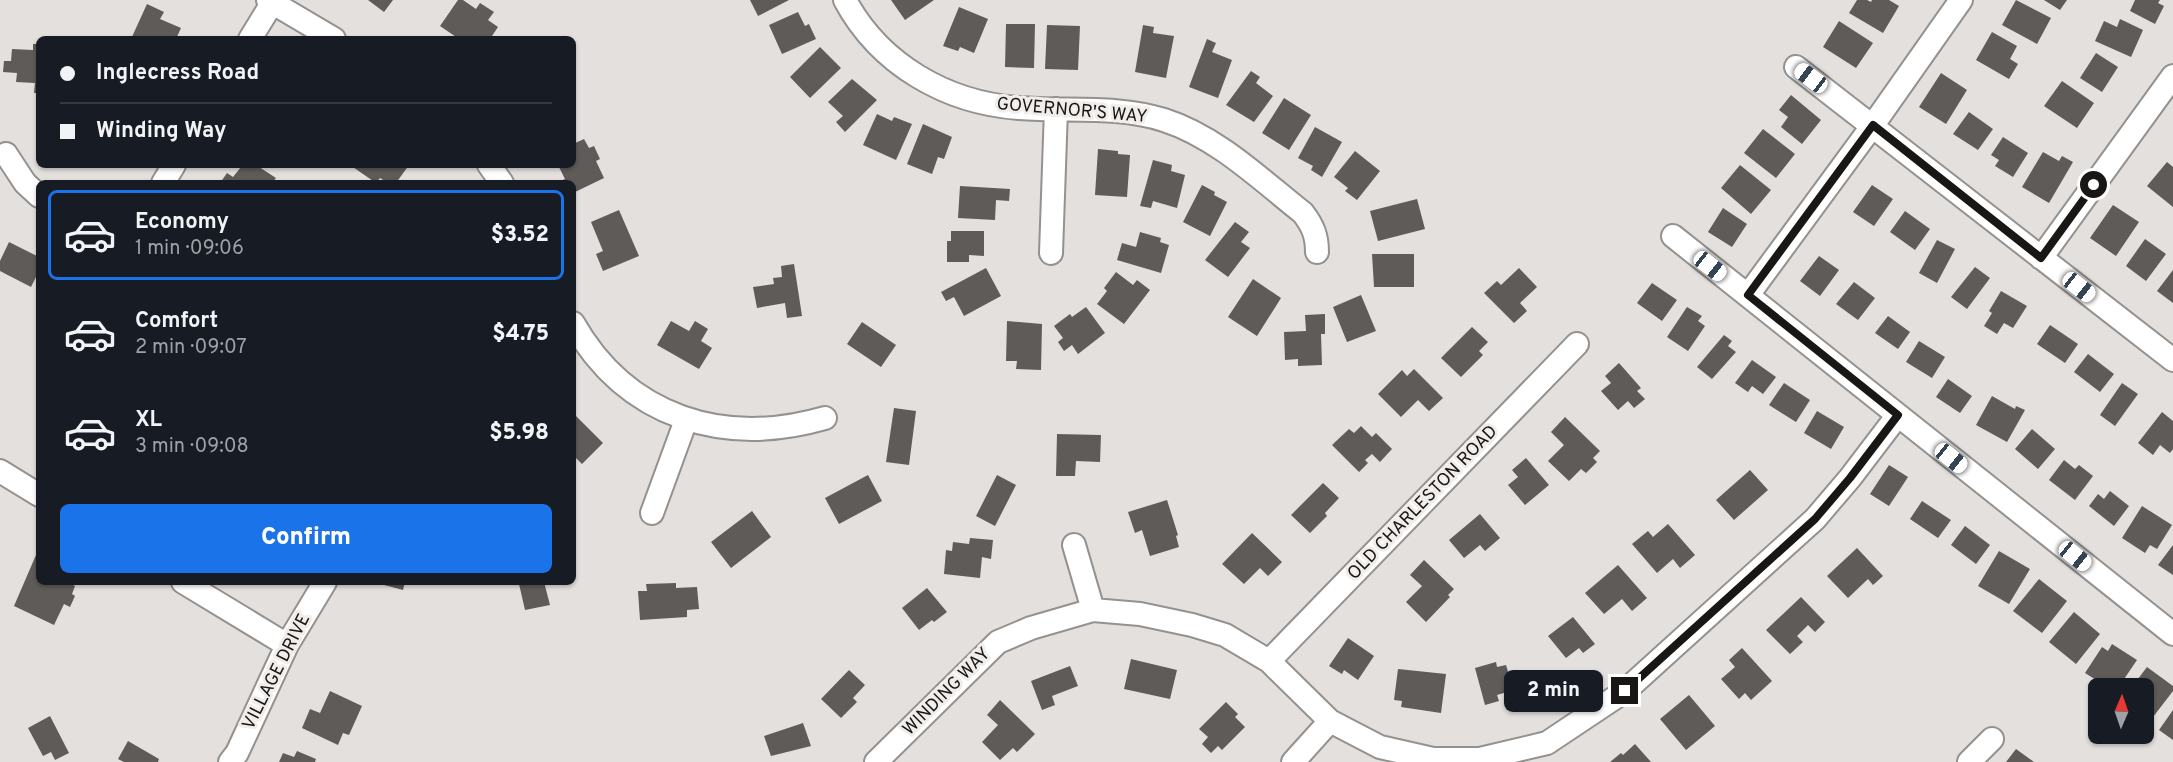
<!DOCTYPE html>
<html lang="en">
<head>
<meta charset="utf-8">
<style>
	body { margin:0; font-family:Overpass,sans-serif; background:#20242c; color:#f1f3f6; height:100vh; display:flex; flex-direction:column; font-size:22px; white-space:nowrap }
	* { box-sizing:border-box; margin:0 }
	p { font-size:20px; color:#9ea1a6 }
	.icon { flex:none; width:33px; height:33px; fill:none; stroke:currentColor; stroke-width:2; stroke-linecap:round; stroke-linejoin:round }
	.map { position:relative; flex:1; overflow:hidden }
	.drawer { position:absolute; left:36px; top:180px; width:540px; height:405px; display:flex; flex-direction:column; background:#171b24; border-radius:9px; box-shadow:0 2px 4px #0004 }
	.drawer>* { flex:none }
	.top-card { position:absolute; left:36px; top:36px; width:540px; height:132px; border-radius:9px; box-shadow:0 2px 4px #0004; display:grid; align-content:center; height:132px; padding:0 24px; background:#171b24 }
	.needle { width:39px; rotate:2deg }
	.controls { position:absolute; left:2088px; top:678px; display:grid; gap:12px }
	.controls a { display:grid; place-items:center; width:66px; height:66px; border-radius:9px; background:#171b24; box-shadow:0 2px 4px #0004; font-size:30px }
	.end { position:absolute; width:27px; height:27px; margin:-14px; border:8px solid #191716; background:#fff; box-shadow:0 0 0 3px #fff }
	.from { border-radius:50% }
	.bubble { position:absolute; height:42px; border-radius:9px; background:#171b24; box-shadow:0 2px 4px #0004; font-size:20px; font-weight:800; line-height:42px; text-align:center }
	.car { position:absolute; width:18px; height:36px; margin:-18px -9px; border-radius:8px; box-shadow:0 0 4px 2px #0007; background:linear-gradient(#fff 24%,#345 0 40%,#fff 0 76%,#345 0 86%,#fff 0) }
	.top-card b { display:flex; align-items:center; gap:21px; height:57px; font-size:22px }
	.top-card b+b { border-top:2px solid #363941 }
	.top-card i { width:15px; height:15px; background:#f1f3f6 }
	ul { padding:10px 0 0; list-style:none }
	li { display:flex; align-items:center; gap:18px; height:90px; margin:0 12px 9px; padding:0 12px; border:3px solid transparent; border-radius:9px }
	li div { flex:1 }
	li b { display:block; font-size:22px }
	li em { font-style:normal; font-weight:800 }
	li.current { border-color:#1a73e8 }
	li>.icon { width:54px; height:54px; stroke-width:1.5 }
	.cta { display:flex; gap:12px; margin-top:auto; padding:12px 24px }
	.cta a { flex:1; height:69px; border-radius:9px; background:#1a73e8; color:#fff; font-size:24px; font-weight:800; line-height:69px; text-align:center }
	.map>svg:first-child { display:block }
	.building { fill:#5e5b58 }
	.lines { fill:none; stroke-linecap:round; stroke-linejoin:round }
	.minor-casing { stroke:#94918e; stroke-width:26 }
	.minor { stroke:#fff; stroke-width:22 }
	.route { stroke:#191716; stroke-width:8 }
	.labels { text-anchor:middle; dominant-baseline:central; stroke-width:6; stroke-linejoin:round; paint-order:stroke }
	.street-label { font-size:18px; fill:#191716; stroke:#f1edea }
</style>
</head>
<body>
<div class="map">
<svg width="2173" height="762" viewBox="0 0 2173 762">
	<rect width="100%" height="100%" fill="#e4e0dd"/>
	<path class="building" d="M368,0H393L384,12Z
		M458,0H463L476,9L480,3L494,12L488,20L498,27L490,39H459L440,26Z
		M750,0H789L758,16Z
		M891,0H934L905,20Z
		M1857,0H1867L1871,2L1872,0H1889L1899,6L1883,33L1849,13Z
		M2016,0L2051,18L2037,44L2002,25Z
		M2044,0H2067L2060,10Z
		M2135,0H2160L2158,3L2164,6L2155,24L2130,11Z
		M147,4L164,12L160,19L181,28L176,39H131Z
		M959,7L988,19L974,53L960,47L958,51L943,46Z
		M798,12L805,26L809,24L816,39L782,54L769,25Z
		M2120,19L2143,30L2131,57L2095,41L2104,21L2117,27Z
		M1839,21L1873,43L1856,68L1823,47Z
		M1006,24H1035L1034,68L1005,67Z
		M1047,25L1080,26L1078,70L1045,69Z
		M1143,25L1154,27L1153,33L1174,36L1166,78L1135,72Z
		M1992,32L2017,46L2010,59L2018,64L2009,79L1976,60Z
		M1207,39L1216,43L1212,52L1232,60L1218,98L1189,87Z
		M33,44H39V93H34L35,83L16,82L17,73L3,72L4,61H11L12,49L33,50Z
		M820,47L841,68L810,98L790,77Z
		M2096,53L2118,67L2102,92L2080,78Z
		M1251,71L1260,77L1256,83L1273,96L1254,122L1226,105Z
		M1941,73L1967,90L1946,124L1919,107Z
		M852,79L877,100L845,132L836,122L843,116L828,102Z
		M2062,81L2094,103L2077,128L2044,106Z
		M1791,95L1821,120L1802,144L1781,127L1788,117L1779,110Z
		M1284,98L1311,115L1289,150L1262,133Z
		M1969,112L1993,129L1978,150L1953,134Z
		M877,114L892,121L894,117L912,124L896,160L863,145Z
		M923,124L952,137L944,159L938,157L932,174L907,164Z
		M1315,127L1342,142L1322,177L1311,170L1313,166L1298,158Z
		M1763,129L1795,154L1776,178L1744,153Z
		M2003,137L2028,153L2013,177L1995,166L1999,160L1991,155Z
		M584,139L589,148L594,146L600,159L596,161L604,178L573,193V183H556L565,179L558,165H573V144Z
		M1098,149L1118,151V154L1130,155L1127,197L1095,195Z
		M1355,151L1380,171L1357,200L1345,191L1348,188L1334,177Z
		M2043,152L2059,161L2062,156L2073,162L2049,203L2022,187Z
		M1153,160L1172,165L1171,171L1185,175L1177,208L1153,201L1151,208L1140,206Z
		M2167,162L2173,167V207L2147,186Z
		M238,165H256L276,178L272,183H220L227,173L233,177L241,167Z
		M350,165H409L396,183H388L380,178L376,183Z
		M1740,165L1771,190L1751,214L1721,188Z
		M1202,185L1215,192L1214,195L1227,202L1210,236L1183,222Z
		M1872,185L1893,199L1874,226L1853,212Z
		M960,186L1010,189L1009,201L996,200L995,220L958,218Z
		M1417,199L1425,229L1378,241L1370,211Z
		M2113,205L2139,222L2116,256L2090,238Z
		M1723,208L1747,224L1732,247L1708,232Z
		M619,210L639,256L603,271L596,254L603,251L591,222Z
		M1905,211L1930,229L1915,250L1890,232Z
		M1235,222L1249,232L1241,242L1250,248L1228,277L1205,260Z
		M951,231H984V256L969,255V262H947V241H951Z
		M1140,232L1161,238L1160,242L1169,245L1161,273L1117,260L1122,243L1136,247Z
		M2145,239L2166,254L2146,281L2126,266Z
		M1937,240L1955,249L1937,283L1919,273Z
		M9,242L39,257V271L31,287L0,271V261Z
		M1372,254H1414V287H1374Z
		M1819,256L1839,270L1820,296L1800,281Z
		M794,264L802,316L787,318L785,303L757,308L753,287L774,284L773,278L782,277L781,266Z
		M1975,267L1990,278L1967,309L1951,297Z
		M986,268L1001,296L964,316L954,297L946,301L941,292Z
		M1519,268L1537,287L1520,303L1527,311L1514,323L1484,293L1497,281L1501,285Z
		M2173,270V303L2157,291Z
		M1116,272L1133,285L1137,280L1150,290L1124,324L1097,304L1107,291L1104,288Z
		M1253,279L1281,298L1257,336L1228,317Z
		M1854,282L1875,298L1858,320L1836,304Z
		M1652,283L1677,300L1662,321L1637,303Z
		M2001,291L2027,306L2013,328L2004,323L1997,334L1984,326L1992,313L1989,311Z
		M1361,295L1376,331L1347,342L1333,307Z
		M1086,307L1105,333L1078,354L1072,345L1064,351L1058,342L1063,338L1054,326L1070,314L1072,317Z
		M1687,307L1702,316L1698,321L1705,326L1688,351L1667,337Z
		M1325,314V334H1321L1322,365L1298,366V359L1285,360L1284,332L1306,331L1305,315Z
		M1888,316L1910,332L1898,349L1875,333Z
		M671,321L689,331L695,321L708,329L701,341L712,348L699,369L657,345Z
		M1007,321L1042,324L1041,370L1016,369L1017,361H1006Z
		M862,322L896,345L881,367L847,344Z
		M2050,325L2078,344L2065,363L2037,344Z
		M1472,327L1488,342L1479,351L1483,355L1461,377L1441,358Z
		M1724,335L1732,341L1728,346L1736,352L1712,379L1697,367Z
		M1919,341L1945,357L1932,378L1906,362Z
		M2088,354L2114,374L2100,392L2074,372Z
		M1752,360L1776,377L1763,394L1752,386L1748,392L1735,383Z
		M1619,363L1641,388L1637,391L1645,399L1634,408L1628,401L1618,410L1601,391L1611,383L1605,376Z
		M1414,369L1443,398L1429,411L1418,400L1401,417L1378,394L1402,370L1407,376Z
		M1948,379L1972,396L1960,413L1936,397Z
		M1784,383L1810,400L1796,422L1769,405Z
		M2122,383L2138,394L2115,426L2100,415Z
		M1992,396L2015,409L2016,406L2025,410L2007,442L1976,425Z
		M894,408L916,411L909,465L886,462Z
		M1817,411L1844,427L1831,449L1804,433Z
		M2162,412L2173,421V449L2170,453L2160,445L2153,455L2138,443Z
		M575,415L603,443L582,464L573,455V417Z
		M1565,417L1600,451L1593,458L1597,462L1586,473L1581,469L1569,481L1548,461L1564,445L1551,432Z
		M1361,426L1372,437L1376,433L1392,449L1380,462L1372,454L1365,460L1368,463L1359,472L1332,445L1349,429L1354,433Z
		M2032,429L2055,449L2038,469L2015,449Z
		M1057,434L1101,435L1100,462L1076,461L1075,476H1056Z
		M1526,458L1549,485L1525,505L1508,485L1518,477L1512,470Z
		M2064,460L2075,469L2079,465L2093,476L2075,500L2049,480Z
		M1889,465L1908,477L1889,506L1870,494Z
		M1750,470L1768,490L1734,520L1716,500Z
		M868,475L882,501L839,524L825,498Z
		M997,475L1016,485L995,526L976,516Z
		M1323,483L1339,498L1325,513L1327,516L1310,533L1291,515Z
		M2110,491L2129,506L2114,526L2089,506L2098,494L2104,499Z
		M1167,500L1178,535L1176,536L1179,547L1150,556L1142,530L1135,533L1128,512Z
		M1922,501L1951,520L1938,538L1910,519Z
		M2142,506L2172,525L2157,549L2150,545L2145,553L2122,538Z
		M752,511L771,537L731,568L711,542Z
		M1480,514L1500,538L1485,551L1480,545L1464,558L1449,540Z
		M1668,524L1695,555L1680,568L1673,559L1657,573L1632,544L1648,531L1653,537Z
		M1965,526L1990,545L1976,564L1951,545Z
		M1252,533L1282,562L1268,576L1260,568L1244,584L1222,564Z
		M970,538L993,540L991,559L982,557L980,578L944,574L946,550L952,551L953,542L969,544Z
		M2173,545V575L2158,565Z
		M1857,548L1883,576L1873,585L1868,579L1848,598L1827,576Z
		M1999,551L2030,569L2009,604L1978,586Z
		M36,555L39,556V582H68L75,586L72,594L75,596L70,607L64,604L54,625L14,606Z
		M1424,560L1454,589L1448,595L1450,597L1426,622L1406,602L1422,586L1410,575Z
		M1618,565L1647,598L1632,611L1622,599L1604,614L1585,593Z
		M2039,579L2067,601L2042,633L2013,611Z
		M373,582H405L403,590Z
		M526,582H544L550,605L525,610L519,584Z
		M676,583V588L697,587L699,609L687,610V617L640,620L638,591H647L646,584Z
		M927,588L947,612L934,622L932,620L919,630L902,608Z
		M1801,597L1825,622L1815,632L1808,625L1797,636L1803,642L1790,654L1766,630Z
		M2074,612L2100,634L2076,664L2049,642Z
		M1573,617L1595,644L1583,653L1579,648L1566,658L1548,636Z
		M1348,638L1374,656L1358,680L1344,670L1342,674L1329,666Z
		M2112,644L2137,660L2118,688H2109L2085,673L2102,647L2108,651Z
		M1742,648L1772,681L1751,700L1745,693L1739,699L1721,679L1735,667L1729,660Z
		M1131,659L1177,670L1170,699L1124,689Z
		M1496,662L1497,667L1506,665L1510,678L1520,676L1526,699L1510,703L1507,692L1497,695L1499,701L1485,705L1475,668Z
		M1070,666L1078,686L1052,696L1055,705L1042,710L1031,681Z
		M2147,667L2173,686V691L2150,721L2144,716V688H2131Z
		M1398,669L1446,674L1441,713L1401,707L1402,701L1394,700Z
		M849,670L865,685L853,698L857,702L841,718L821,699Z
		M330,691L362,706L349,735L343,733L338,745L302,728L310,709L320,713Z
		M1689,695L1715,726L1686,750L1660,719Z
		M1000,700L1035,734L1017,752L1013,748L1000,760L982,742L998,725L987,715Z
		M1226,702L1238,714L1235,717L1245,727L1222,750L1218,746L1211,753L1202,744L1208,737L1199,729Z
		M2173,710V740L2159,730Z
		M50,716L69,753L55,760L51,752L43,756L28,728Z
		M803,723L811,746L771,756L764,736Z
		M128,741L159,759L158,762H124L118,759Z
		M1635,744L1651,762H1610L1621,753L1623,755Z
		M2016,749L2034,762H2006Z
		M297,751L316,759L315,762H279L283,753L294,757Z"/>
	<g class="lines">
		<g class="minor-casing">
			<path id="minor" d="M268,0L334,39
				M845,0C880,65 947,103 1019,108C1067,112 1117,105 1164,120C1217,137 1260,179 1303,213C1313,226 1317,236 1317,252
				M250,39L274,0
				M1796,67L2173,360
				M6,154L25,183L39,196
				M489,165L502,183
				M163,183L174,165
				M1673,236L2173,634
				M1051,253L1056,109
				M2041,258L2173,76
				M1748,295L1873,125L1961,0
				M573,323C627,418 724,447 825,418
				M0,471L39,495
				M652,513L686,420
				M1074,545L1093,610
				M183,582L287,645
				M1269,661L1577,344
				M230,762L237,753L287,645L325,582
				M876,762L998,642L1031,628L1093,610L1140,614L1192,625L1225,635L1269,661L1330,721L1380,747L1433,759H1480L1547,743L1625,691L1815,519L1850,478L1898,415
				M1293,762L1330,721
				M1969,762L1992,739"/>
		</g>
		<use href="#minor" class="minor"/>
	</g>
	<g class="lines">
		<path class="route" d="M1625,691L1815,519L1850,478L1898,415L1748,295L1873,125L2041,258L2094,185"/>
	</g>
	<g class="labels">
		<g class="street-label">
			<text transform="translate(1072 111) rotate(5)">GOVERNOR'S WAY</text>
			<text transform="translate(1423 503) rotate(-46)">OLD CHARLESTON ROAD</text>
			<text transform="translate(277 672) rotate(-63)">VILLAGE DRIVE</text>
			<text transform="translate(947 692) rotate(-45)">WINDING WAY</text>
		</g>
	</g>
</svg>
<div class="controls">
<a><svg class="needle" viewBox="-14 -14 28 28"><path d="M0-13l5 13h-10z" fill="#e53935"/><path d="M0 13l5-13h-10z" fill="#9ea1a6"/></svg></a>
</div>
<i class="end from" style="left:2094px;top:185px"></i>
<i class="end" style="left:1625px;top:691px"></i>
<div class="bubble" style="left:1504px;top:670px;width:99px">2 min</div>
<i class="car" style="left:1811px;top:78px;rotate:307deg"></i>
<i class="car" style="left:1710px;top:266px;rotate:128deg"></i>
<i class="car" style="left:2079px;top:287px;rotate:128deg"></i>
<i class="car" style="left:1951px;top:458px;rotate:129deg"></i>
<i class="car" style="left:2075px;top:556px;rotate:129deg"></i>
<div class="top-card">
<b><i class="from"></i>Inglecress Road</b>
<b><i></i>Winding Way</b>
</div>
<section class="drawer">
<ul>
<li class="current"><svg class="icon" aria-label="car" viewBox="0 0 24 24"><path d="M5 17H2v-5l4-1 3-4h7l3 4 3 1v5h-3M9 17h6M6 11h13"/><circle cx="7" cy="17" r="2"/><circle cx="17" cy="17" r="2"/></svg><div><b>Economy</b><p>1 min · 09:06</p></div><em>$3.52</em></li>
<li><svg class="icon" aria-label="car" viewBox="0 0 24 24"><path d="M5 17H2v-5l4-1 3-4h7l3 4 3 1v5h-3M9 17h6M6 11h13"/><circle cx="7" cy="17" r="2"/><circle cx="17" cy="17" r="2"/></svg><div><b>Comfort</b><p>2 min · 09:07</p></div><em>$4.75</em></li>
<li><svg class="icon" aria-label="car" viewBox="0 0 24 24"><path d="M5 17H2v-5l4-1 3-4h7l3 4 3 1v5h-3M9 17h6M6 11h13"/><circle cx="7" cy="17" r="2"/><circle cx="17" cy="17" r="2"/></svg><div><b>XL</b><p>3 min · 09:08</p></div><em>$5.98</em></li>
</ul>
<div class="cta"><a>Confirm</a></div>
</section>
</div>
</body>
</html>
